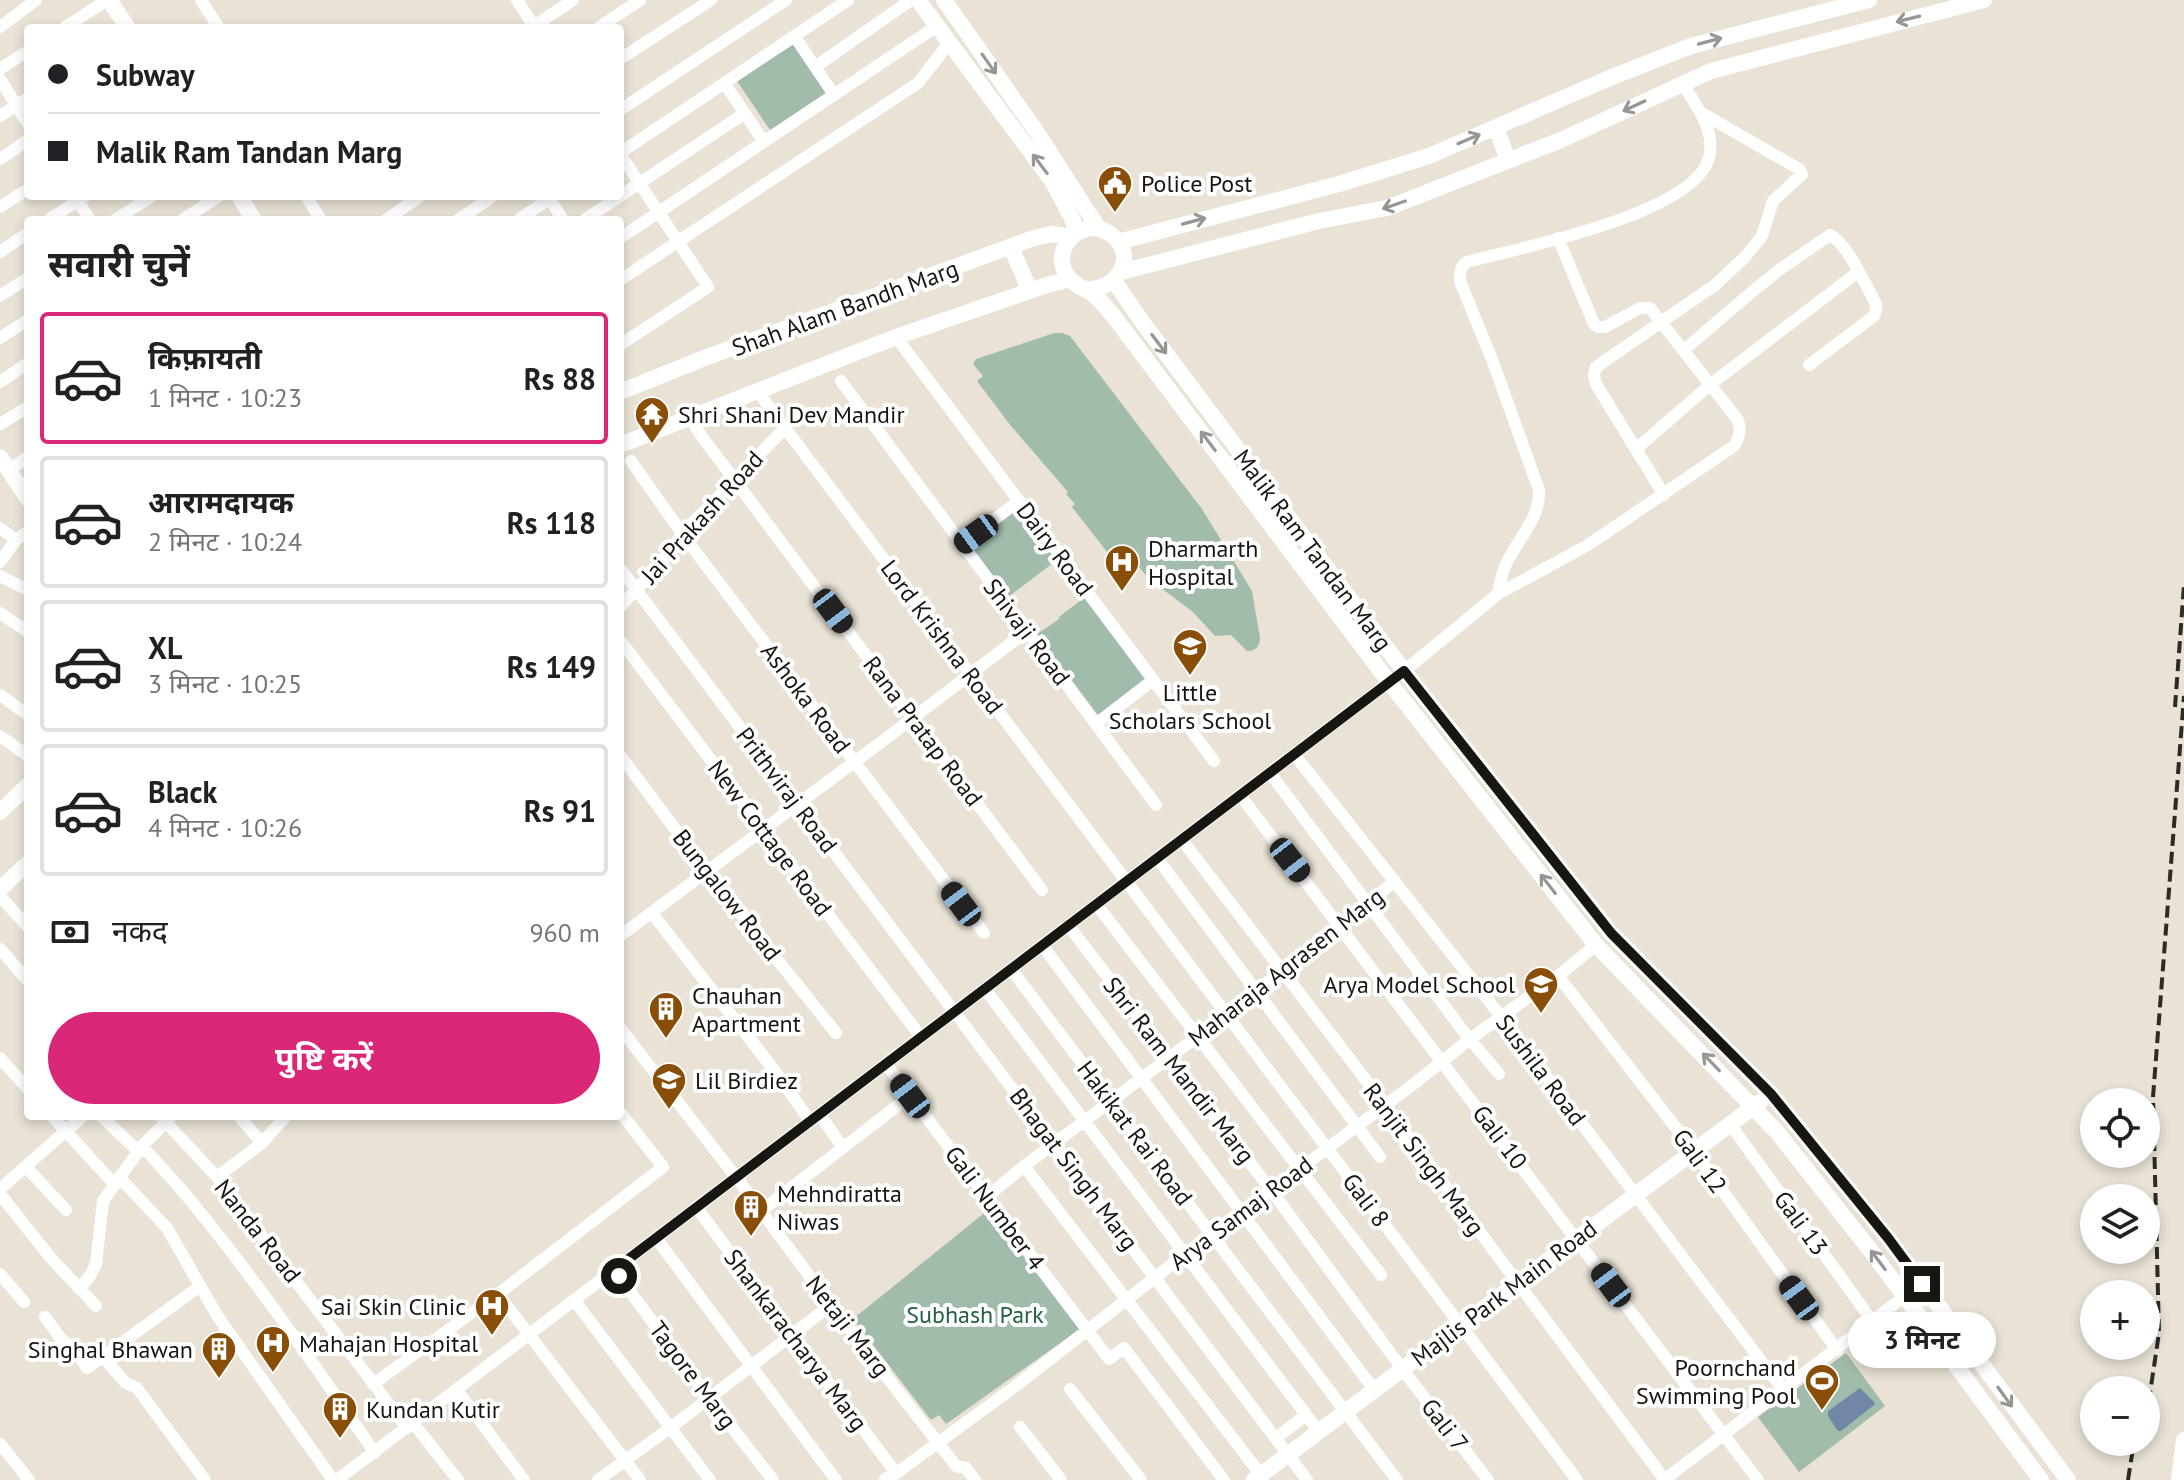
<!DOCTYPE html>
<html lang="hi">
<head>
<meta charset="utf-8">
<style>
	body { margin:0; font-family:"PT Sans","Noto Sans Devanagari",sans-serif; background:#f2f2f2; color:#202124; height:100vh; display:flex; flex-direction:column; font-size:30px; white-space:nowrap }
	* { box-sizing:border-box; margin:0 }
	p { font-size:26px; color:#757577 }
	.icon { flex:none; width:44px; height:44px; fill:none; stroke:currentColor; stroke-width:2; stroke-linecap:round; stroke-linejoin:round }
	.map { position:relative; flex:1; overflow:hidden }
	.drawer { position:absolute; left:24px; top:216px; width:600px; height:904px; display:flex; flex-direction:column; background:#fff; border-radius:8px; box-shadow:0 4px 12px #0003 }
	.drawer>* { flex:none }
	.top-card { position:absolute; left:24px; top:24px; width:600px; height:176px; border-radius:8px; box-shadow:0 4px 12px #0003; display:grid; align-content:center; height:176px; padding:0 24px; background:#fff }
	.tools { position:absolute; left:2080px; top:1088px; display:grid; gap:16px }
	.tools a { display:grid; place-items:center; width:80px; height:80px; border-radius:50%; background:#fff; box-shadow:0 4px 12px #0003; font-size:40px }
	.end { position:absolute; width:36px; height:36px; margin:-18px; border:10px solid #181611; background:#fff; box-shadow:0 0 0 4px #fff }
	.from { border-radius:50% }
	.bubble { position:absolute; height:56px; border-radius:28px; background:#fff; box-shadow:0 4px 12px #0003; font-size:26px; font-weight:700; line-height:56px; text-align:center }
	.car { position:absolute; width:24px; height:48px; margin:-24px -12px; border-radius:10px; box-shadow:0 0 6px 2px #0007; background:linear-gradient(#222 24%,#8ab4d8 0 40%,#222 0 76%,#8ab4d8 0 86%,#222 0) }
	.top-card b { display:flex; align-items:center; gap:28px; height:76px; font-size:30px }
	.top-card b+b { border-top:2px solid #e0e0e0 }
	.top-card i { width:20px; height:20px; background:#202124 }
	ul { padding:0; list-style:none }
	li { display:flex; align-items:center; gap:24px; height:132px; margin:0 16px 12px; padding:0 8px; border:4px solid #e0e0e0; border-radius:8px }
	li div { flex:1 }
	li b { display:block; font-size:30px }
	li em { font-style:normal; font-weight:700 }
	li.on { border-color:#db2777 }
	li>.icon { width:72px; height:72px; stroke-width:1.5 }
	h2 { padding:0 24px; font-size:36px; line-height:96px }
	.pay { display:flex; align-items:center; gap:20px; height:88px; padding:0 24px; font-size:30px }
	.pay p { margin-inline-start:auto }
	.button { display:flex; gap:16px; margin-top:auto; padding:16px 24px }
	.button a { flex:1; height:92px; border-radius:48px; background:#db2777; color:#fff; font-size:32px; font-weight:700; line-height:92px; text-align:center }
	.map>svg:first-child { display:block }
	.green { fill:#a1bcab }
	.water { fill:#7087a5 }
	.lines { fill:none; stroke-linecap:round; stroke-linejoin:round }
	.minor { stroke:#fff; stroke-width:12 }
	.tertiary { stroke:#fff; stroke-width:16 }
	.rail { stroke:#2d2b25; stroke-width:4; stroke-dasharray:12 6; stroke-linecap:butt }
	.oneway { stroke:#979694 }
	.route { stroke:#181611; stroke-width:10 }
	.labels { text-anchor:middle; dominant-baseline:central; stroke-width:8; stroke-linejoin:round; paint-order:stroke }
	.poi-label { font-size:24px; fill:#181611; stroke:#fff; text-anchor:start }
	.street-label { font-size:24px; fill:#181611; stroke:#fff }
	.park-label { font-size:24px; fill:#226040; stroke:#fff }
</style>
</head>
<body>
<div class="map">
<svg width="2184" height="1480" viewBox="0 0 2184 1480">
	<rect width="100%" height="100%" fill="#e9e2d5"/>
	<path class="green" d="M794,44L826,93L770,130L737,81Z
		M1054,333H1062L1070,336L1202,509L1252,591L1260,638C1260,647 1255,651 1247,651L1231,635L1215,636L1193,612L1149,579L1134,561L1128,564L1117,551L1111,557L1072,507L1075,504L1066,494L1068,492L1011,426L977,381L983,376L973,364L976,359Z
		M1016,507L1057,560L1008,597L967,544Z
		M1085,597L1147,679L1098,715L1037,634L1059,619V617Z
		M988,1210L1080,1329L946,1424L939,1415L931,1420L853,1319Z
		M1846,1353L1885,1406L1799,1472L1758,1417Z"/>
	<path class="water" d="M1860,1388L1875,1403L1874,1405L1841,1431H1838L1828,1416V1411Z"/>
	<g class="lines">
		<path class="minor" d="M201,0L219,28
			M517,0L535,28
			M534,26L573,0
			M0,27L36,0
			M64,28L107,0
			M598,28L640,0
			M795,37L834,95
			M620,59L711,0
			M815,67L911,0
			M0,69L28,51
			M0,79L28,124
			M725,84L764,142
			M620,110L786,0
			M0,116L28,98
			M620,153L848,0
			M620,154L708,287L620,345
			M0,159L28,140
			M75,196L90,220
			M306,196L321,220
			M548,196L563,220
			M0,207L28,189
			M48,220L85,196
			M115,220L152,196
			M182,220L219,196
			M386,220L420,196
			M458,220L493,196
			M518,220L554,196
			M584,220L745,113
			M620,238L937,26
			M0,252L28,233
			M620,280L918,83L950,42
			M0,296L28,278
			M896,337L1214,761
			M0,338L28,320
			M1684,350L1747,296L1779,270L1830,235C1847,243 1866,286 1876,304V310L1874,316L1809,365
			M841,381L1156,805
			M0,382L28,363
			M758,392L1577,1480
			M690,417L700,434L1042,890
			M0,424L28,407
			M1636,449L1711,384L1858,272
			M631,461L686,539L984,933
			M9,470L28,457
			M1664,495L1596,384L1594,375L1596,367L1715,285L1745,257L1762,236L1773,201L1802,174L1799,169L1700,112
			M0,528L16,540
			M961,544L1019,501
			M0,562L16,540L28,531
			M620,568C850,871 1079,1175 1307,1480
			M0,576L28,590
			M1498,594C1500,583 1502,571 1507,562C1518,539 1541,517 1539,490L1493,362L1460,281C1460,272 1460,267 1467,262C1519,248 1696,214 1709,157C1716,131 1696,105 1683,84
			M620,607L659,565L682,534L785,428
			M0,613L28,632
			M620,640L921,1037
			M1404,671L1498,594L1588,545L1734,446C1740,436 1741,431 1738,420L1650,308H1640L1605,327H1598L1594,324L1558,238
			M0,695L28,715
			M1096,724L1153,680
			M0,736L28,756
			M1294,754L1496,1010L1783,1390
			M620,755L707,872L836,1033
			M1270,773L1464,1032L1499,1074
			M1240,795L1758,1480
			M1182,840L1385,1105L1665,1480
			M1157,858L1380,1157
			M0,896L28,927
			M1096,904L1381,1275
			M652,913L774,1070L810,1121
			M1068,925L1271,1190L1403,1370L1488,1480
			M620,936L884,740L1027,631
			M1042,945L1375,1391
			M0,949L28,981
			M1011,969L1397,1480
			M1558,976L1694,1151L1837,1350
			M985,989L1319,1432
			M620,1028L736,1177L831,1305L956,1466L966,1468L975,1480
			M0,1058L28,1089
			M886,1064L1109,1359L1124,1348L1224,1480
			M819,1114L840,1143
			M52,1116L114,1184
			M101,1116L139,1152
			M160,1116L217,1177L407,1428
			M239,1116L262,1143
			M1730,1124L1873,1322
			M142,1146C160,1166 178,1185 195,1206C259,1284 317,1369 375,1453
			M1024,1166L1261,1475
			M26,1167L66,1210
			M119,1177L167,1228L218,1317L333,1480
			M217,1177L262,1143L286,1116
			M0,1189L83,1116
			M0,1194L50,1257L96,1306
			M987,1197L1024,1166L1225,1016L1395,881
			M696,1207L896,1473
			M761,1211L910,1096
			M656,1238L836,1480
			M614,1270L709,1398L773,1480
			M0,1274L24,1302
			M79,1289L90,1276L96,1264L103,1201L142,1146L172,1116
			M498,1294L640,1480
			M574,1300L710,1480
			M45,1317L62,1340L74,1348L87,1368L200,1286
			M103,1357L126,1383L137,1388L205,1480
			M373,1384L498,1294L663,1167L620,1112
			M1070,1389L1141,1480
			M457,1390L524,1480
			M413,1423L458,1480
			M1020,1427L1061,1480
			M1276,1438L1306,1415
			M0,1444L29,1480
			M337,1480L1389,682
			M598,1480L670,1428L831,1305
			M887,1480L1013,1388L1184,1255L1415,1083L1470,1039L1558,976L1596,945
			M1664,1480L1905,1296"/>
		<path class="tertiary" d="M109,0L128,28
			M918,0L1052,181L1073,220L1076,233
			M944,0L1038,134L1099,229
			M1496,127L1508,161
			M239,196L254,220
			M1118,242L1339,184L1429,156L1612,77L1691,46L1869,0
			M1011,247L1030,291
			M1121,272L1319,221L1387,208L1561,140L1711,71L1984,0
			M1114,281L1143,323L1404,671L1611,933L1771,1094L1888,1238L2068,1480
			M1087,289C1122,290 1139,250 1107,232C1081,217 1051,248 1066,274C1073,286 1086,288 1095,296C1107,306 1117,321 1127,334L1389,682L1596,945L1777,1132L1871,1251L2041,1480
			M620,392L707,357L1034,238L1052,234L1071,237
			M620,445L896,337L1047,285L1070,279
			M0,457L28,499
			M0,812L28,785
			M0,889L28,863
			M887,1480H888
			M1254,1480L1760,1102
			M2179,1480L2184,1440"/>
		<path class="rail" d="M2175,707L2184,585
			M2146,1420L2159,1333L2153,1097L2184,696
			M2128,1480L2134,1442"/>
	</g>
	<defs><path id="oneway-shaft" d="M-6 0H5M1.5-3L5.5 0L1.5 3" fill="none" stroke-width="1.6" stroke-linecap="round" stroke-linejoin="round" transform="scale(2)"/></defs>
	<g class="oneway">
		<use href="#oneway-shaft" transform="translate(1908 19) rotate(166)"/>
		<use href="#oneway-shaft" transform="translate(1710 41) rotate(-15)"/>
		<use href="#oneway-shaft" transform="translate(989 64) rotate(55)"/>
		<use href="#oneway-shaft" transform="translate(1634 106) rotate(155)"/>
		<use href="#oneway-shaft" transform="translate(1469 139) rotate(-23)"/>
		<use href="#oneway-shaft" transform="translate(1040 164) rotate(-127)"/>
		<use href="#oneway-shaft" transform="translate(1394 205) rotate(161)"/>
		<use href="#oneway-shaft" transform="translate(1194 221) rotate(-15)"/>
		<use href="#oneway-shaft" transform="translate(1159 344) rotate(53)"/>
		<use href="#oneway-shaft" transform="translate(1208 441) rotate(-127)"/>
		<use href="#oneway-shaft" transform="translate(1548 884) rotate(-128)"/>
		<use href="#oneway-shaft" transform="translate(1711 1062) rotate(-134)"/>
		<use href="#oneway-shaft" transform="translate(1878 1260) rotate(-127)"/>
		<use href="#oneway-shaft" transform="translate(2005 1397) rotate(54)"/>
	</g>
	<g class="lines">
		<path class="route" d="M619,1276L614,1270L1404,671L1611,933L1771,1094L1888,1238L1922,1284"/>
	</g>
	<defs>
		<g id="civic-pin" transform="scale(1.8)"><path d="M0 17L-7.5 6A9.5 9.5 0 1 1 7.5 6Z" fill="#894e08" stroke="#fff"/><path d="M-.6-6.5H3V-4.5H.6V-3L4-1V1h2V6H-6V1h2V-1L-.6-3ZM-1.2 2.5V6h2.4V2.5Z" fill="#fff"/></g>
		<g id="temple-pin" transform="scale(1.8)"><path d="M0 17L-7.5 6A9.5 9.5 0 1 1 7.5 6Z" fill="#894e08" stroke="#fff"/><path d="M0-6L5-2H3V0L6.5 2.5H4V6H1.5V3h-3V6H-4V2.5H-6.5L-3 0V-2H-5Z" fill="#fff"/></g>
		<g id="hospital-pin" transform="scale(1.8)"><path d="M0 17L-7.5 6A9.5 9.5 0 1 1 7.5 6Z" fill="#894e08" stroke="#fff"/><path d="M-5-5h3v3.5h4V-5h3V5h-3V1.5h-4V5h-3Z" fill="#fff"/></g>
		<g id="school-pin" transform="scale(1.8)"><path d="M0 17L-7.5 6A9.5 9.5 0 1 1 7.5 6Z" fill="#894e08" stroke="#fff"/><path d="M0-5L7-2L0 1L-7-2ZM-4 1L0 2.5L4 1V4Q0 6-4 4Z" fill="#fff"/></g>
		<g id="building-pin" transform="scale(1.8)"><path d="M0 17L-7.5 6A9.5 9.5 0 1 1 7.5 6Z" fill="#894e08" stroke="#fff"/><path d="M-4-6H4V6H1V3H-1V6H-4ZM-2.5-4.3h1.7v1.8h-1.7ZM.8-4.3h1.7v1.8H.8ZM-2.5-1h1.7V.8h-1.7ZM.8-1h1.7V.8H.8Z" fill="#fff"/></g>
		<g id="stadium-pin" transform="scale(1.8)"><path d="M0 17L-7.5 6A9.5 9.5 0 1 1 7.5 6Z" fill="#894e08" stroke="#fff"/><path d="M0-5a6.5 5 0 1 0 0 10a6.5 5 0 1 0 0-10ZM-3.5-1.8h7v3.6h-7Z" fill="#fff"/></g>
	</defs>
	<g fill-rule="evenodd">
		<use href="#civic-pin" x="1115" y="183"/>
		<use href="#temple-pin" x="652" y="414"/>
		<use href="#hospital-pin" x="1122" y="562"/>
		<use href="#school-pin" x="1190" y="646"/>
		<use href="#school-pin" x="1541" y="984"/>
		<use href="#building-pin" x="666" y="1009"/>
		<use href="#school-pin" x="669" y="1080"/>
		<use href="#building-pin" x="751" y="1207"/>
		<use href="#hospital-pin" x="492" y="1306"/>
		<use href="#hospital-pin" x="273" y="1343"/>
		<use href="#building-pin" x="219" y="1349"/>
		<use href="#stadium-pin" x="1822" y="1381"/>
		<use href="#building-pin" x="340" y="1409"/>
	</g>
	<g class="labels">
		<g class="poi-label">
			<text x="1141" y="183">Police Post</text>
			<text x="678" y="414">Shri Shani Dev Mandir</text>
			<text x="1148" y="548">Dharmarth<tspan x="1148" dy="28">Hospital</tspan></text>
			<text x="1190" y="692" text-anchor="middle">Little<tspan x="1190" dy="28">Scholars School</tspan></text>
			<text x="1515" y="984" text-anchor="end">Arya Model School</text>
			<text x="692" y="995">Chauhan<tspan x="692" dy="28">Apartment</tspan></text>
			<text x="695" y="1080">Lil Birdiez</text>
			<text x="777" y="1193">Mehndiratta<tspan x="777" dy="28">Niwas</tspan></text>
			<text x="466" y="1306" text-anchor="end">Sai Skin Clinic</text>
			<text x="299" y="1343">Mahajan Hospital</text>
			<text x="193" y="1349" text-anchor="end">Singhal Bhawan</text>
			<text x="1796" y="1367" text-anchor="end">Poornchand<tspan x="1796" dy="28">Swimming Pool</tspan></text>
			<text x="366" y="1409">Kundan Kutir</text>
		</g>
		<g class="street-label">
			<text transform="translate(845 308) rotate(-20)">Shah Alam Bandh Marg</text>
			<text transform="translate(702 517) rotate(-48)">Jai Prakash Road</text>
			<text transform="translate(1055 549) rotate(53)">Dairy Road</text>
			<text transform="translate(1313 550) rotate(53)">Malik Ram Tandan Marg</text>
			<text transform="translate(1027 632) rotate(53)">Shivaji Road</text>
			<text transform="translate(942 637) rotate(53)">Lord Krishna Road</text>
			<text transform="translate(806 698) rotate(53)">Ashoka Road</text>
			<text transform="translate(923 731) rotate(53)">Rana Pratap Road</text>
			<text transform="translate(787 790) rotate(53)">Prithviraj Road</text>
			<text transform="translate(770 838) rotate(53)">New Cottage Road</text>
			<text transform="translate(727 895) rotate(52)">Bungalow Road</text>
			<text transform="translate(1286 967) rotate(-38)">Maharaja Agrasen Marg</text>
			<text transform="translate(1179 1070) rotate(52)">Shri Ram Mandir Marg</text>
			<text transform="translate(1541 1070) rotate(53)">Sushila Road</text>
			<text transform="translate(1135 1133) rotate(53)">Hakikat Rai Road</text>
			<text transform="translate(1500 1137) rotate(53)">Gali 10</text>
			<text transform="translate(1424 1159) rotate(53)">Ranjit Singh Marg</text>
			<text transform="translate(1700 1161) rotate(54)">Gali 12</text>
			<text transform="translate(1074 1169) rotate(53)">Bhagat Singh Marg</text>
			<text transform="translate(1366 1200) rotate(53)">Gali 8</text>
			<text transform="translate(995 1208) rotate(53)">Gali Number 4</text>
			<text transform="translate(1241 1213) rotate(-37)">Arya Samaj Road</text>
			<text transform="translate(1801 1223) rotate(54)">Gali 13</text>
			<text transform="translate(258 1231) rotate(52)">Nanda Road</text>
			<text transform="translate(1504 1293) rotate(-37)">Majlis Park Main Road</text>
			<text transform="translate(848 1326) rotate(52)">Netaji Marg</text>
			<text transform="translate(796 1340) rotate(53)">Shankaracharya Marg</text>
			<text transform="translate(693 1375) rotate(53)">Tagore Marg</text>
			<text transform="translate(1445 1425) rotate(52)">Gali 7</text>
		</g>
		<g class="park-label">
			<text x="975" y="1314">Subhash Park</text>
		</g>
	</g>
</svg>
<div class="tools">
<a><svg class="icon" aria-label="locate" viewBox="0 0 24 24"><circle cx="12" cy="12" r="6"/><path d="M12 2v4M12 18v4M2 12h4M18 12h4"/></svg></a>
<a><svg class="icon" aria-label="layers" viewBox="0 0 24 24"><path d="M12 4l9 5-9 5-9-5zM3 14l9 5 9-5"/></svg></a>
<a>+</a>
<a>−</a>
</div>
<i class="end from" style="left:619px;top:1276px"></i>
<i class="end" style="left:1922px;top:1284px"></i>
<div class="bubble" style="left:1848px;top:1312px;width:148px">3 मिनट</div>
<i class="car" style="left:976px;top:534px;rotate:234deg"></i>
<i class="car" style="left:833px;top:611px;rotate:143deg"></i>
<i class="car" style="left:1290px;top:860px;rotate:142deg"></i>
<i class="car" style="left:961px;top:904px;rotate:323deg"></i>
<i class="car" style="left:910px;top:1096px;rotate:323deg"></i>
<i class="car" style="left:1611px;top:1285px;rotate:323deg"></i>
<i class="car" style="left:1799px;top:1298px;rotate:324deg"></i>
<div class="top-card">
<b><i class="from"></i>Subway</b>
<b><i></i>Malik Ram Tandan Marg</b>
</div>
<section class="drawer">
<h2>सवारी चुनें</h2>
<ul>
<li class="on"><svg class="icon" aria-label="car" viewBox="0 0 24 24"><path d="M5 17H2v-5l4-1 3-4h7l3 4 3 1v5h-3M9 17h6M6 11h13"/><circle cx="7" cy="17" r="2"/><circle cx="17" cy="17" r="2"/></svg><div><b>किफ़ायती</b><p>1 मिनट · 10:23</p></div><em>Rs 88</em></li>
<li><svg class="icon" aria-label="car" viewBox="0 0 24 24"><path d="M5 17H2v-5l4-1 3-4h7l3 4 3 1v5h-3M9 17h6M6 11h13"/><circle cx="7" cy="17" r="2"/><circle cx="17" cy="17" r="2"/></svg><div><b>आरामदायक</b><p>2 मिनट · 10:24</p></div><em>Rs 118</em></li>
<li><svg class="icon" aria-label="car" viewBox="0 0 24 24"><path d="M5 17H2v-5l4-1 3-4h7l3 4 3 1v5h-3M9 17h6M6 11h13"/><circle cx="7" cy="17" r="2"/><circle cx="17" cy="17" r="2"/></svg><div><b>XL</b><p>3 मिनट · 10:25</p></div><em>Rs 149</em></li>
<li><svg class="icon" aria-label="car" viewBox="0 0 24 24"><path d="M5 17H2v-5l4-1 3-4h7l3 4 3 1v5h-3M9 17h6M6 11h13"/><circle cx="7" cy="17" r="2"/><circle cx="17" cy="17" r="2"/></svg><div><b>Black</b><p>4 मिनट · 10:26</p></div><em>Rs 91</em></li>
</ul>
<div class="pay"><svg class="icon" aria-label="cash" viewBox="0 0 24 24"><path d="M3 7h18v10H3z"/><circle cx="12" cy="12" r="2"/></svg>नकद<p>960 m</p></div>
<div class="button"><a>पुष्टि करें</a></div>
</section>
</div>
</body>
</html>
